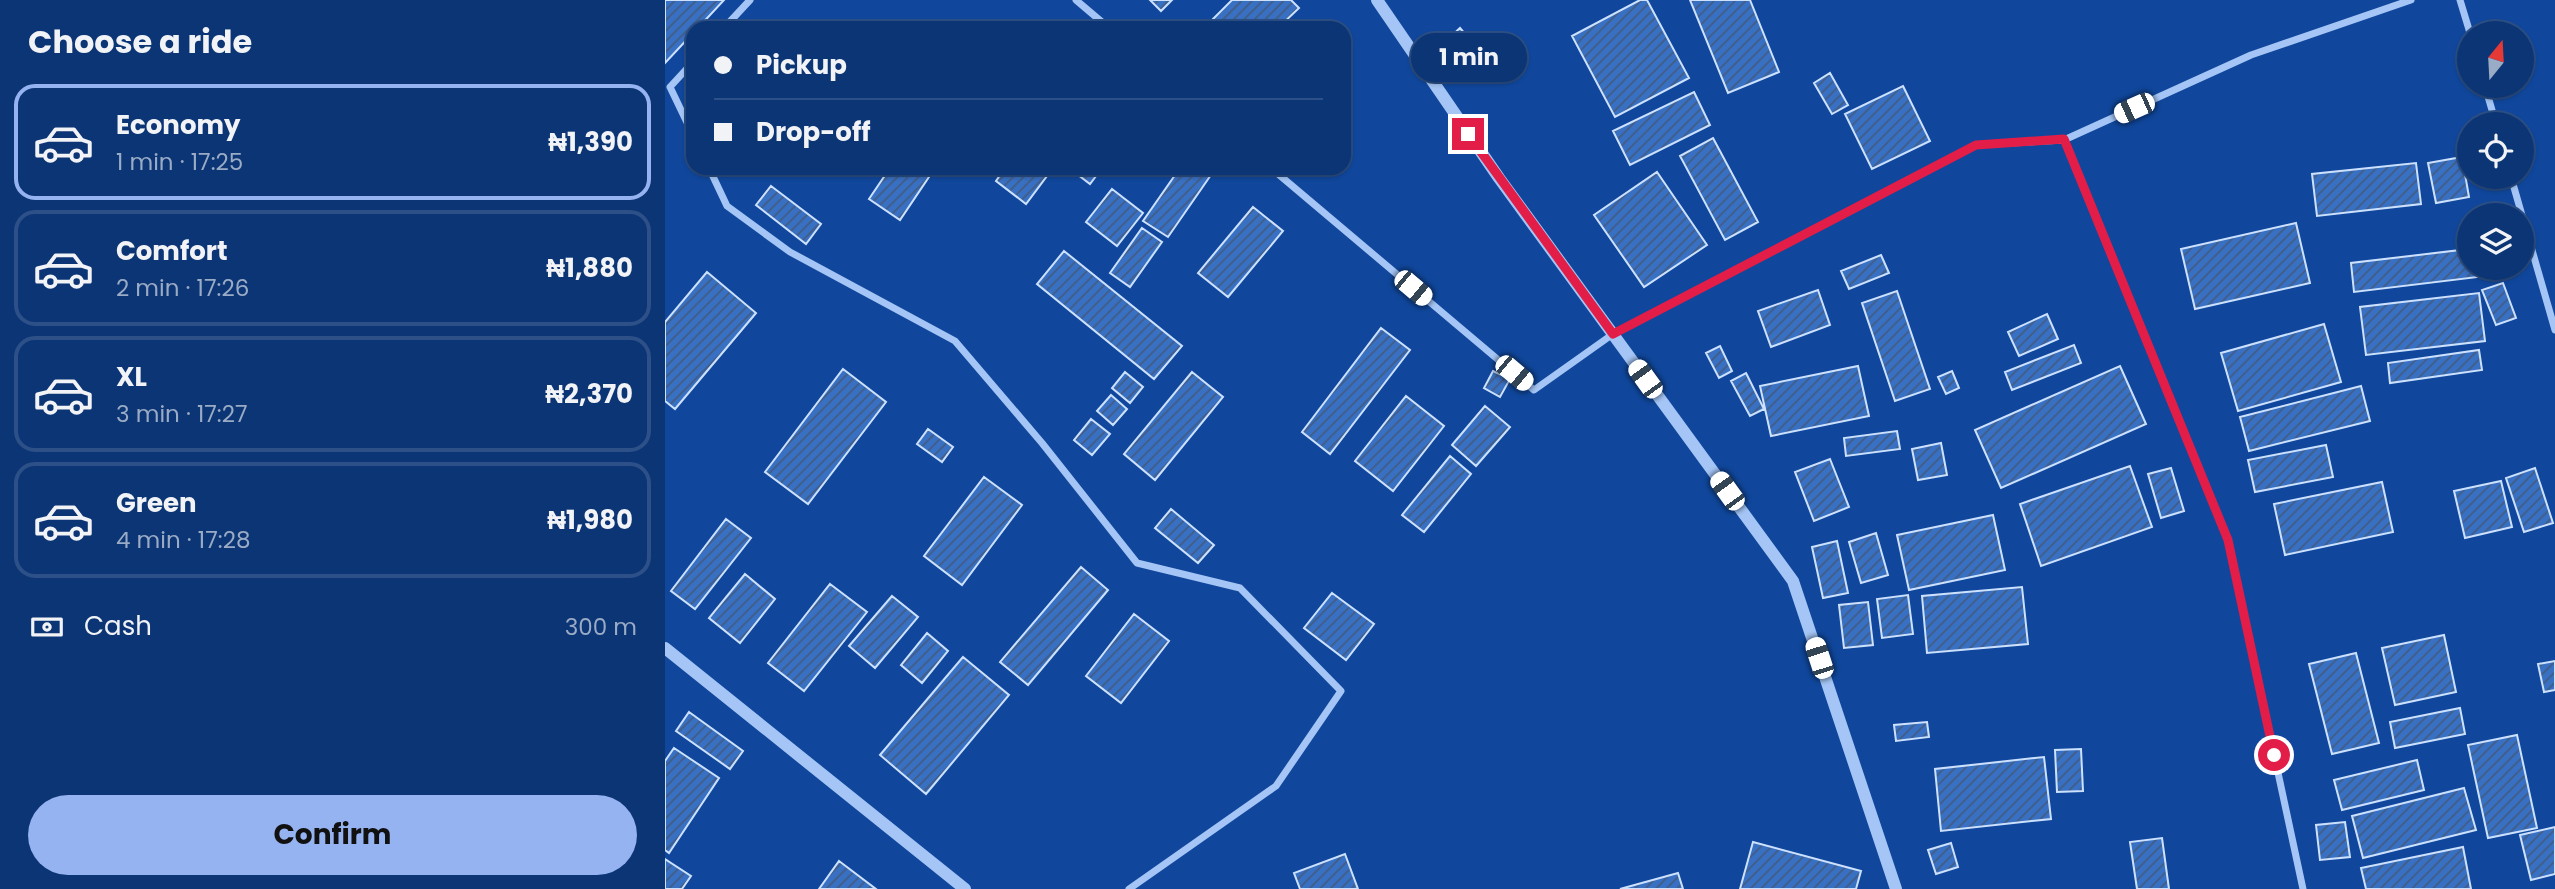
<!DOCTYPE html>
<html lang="en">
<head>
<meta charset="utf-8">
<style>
	body { margin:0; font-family:Poppins,sans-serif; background:#1a407d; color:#f1f3f6; height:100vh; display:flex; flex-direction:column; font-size:26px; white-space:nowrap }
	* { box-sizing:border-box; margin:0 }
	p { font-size:23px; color:#9aabc5 }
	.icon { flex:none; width:38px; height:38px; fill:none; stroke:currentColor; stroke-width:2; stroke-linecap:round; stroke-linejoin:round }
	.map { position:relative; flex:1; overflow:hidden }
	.side { display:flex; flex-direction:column; background:#0c3575; width:665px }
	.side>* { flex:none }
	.top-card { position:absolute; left:21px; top:21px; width:665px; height:154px; border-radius:21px; box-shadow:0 2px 5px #0004,0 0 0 2px #2c5087; display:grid; align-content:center; height:154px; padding:0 28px; background:#0c3575 }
	.needle { width:46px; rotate:18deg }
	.tools { position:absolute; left:1792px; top:21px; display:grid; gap:14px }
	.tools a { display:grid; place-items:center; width:77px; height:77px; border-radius:50%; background:#0c3575; box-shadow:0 2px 5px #0004,0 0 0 2px #2c5087; font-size:35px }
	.end { position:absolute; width:32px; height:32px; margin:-16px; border:9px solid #e11d48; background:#fff; box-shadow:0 0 0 4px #fff }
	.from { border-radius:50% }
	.bubble { position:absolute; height:49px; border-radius:24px; background:#0c3575; box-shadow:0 2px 5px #0004,0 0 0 2px #2c5087; font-size:23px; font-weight:700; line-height:49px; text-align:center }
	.car { position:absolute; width:21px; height:42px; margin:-21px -10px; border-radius:9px; box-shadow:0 0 5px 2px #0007; background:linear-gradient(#fff 24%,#345 0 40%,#fff 0 76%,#345 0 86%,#fff 0) }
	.top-card b { display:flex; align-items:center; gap:24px; height:66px; font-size:26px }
	.top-card b+b { border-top:2px solid #2c5087 }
	.top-card i { width:18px; height:18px; background:#f1f3f6 }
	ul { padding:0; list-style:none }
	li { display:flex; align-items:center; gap:21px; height:116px; margin:0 14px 10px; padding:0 14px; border:4px solid #2c5087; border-radius:21px }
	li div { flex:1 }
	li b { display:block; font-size:26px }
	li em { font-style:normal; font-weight:700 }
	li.selected { border-color:#95b2f1 }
	li>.icon { width:63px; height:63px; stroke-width:1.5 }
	h2 { padding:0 28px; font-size:32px; line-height:84px }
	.pay { display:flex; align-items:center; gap:18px; height:77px; padding:0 28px; font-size:26px }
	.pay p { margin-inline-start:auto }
	.primary-button { display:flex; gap:14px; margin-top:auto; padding:14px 28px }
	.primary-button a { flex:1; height:80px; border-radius:42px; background:#95b2f1; color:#111; font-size:28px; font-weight:700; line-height:80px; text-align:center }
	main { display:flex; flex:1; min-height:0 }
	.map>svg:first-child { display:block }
	.building { fill:url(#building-hatch); stroke:#cce1fe; stroke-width:2 }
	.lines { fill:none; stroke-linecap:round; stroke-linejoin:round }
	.minor { stroke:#a4c5f5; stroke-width:7 }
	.tertiary { stroke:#a4c5f5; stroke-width:12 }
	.route { stroke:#e11d48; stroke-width:9 }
</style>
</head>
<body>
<main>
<section class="side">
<h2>Choose a ride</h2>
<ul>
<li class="selected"><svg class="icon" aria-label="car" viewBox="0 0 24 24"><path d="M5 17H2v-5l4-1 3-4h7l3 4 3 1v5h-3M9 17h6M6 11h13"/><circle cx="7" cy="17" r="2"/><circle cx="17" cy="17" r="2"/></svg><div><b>Economy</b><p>1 min · 17:25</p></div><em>₦1,390</em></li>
<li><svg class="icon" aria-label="car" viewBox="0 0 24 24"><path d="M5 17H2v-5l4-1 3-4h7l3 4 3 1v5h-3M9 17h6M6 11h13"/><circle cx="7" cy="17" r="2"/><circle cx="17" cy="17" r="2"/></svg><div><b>Comfort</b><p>2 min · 17:26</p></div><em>₦1,880</em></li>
<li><svg class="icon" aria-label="car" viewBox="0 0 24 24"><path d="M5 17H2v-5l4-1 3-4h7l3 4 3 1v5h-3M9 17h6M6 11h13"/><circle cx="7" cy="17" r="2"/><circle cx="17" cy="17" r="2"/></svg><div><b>XL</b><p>3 min · 17:27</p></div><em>₦2,370</em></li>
<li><svg class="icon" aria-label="car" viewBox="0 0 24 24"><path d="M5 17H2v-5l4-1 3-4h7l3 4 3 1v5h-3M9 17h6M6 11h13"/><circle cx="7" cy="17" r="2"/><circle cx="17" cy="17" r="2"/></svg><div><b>Green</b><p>4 min · 17:28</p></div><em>₦1,980</em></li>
</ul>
<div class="pay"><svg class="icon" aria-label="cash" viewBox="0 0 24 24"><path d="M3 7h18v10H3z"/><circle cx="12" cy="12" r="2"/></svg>Cash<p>300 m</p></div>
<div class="primary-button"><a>Confirm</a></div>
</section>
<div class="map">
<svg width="1890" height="889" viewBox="0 0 1890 889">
	<defs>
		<pattern id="building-hatch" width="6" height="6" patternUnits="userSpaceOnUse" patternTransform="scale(1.75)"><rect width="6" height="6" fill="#3870c3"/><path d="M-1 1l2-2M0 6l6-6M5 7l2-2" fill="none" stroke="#435c82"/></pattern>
	</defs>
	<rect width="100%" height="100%" fill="#10479c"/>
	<path class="building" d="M0,0H59L33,28H28V33L0,63Z
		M485,0H507L496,11Z
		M567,0H626L634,8L613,28H555L547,20Z
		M975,0H982L1024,78L950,117L907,36Z
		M1025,0H1085L1114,72L1063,93Z
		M795,28L805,40L792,51L782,40Z
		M1165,73L1183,105L1167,114L1149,83Z
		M1238,86L1265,141L1207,169L1180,114Z
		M1029,92L1045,125L965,165L948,131Z
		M1048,138L1093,222L1060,240L1015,156Z
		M1797,157L1804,197L1771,203L1763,163Z
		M1751,163L1756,204L1652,216L1647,174Z
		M89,168H104L99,175Z
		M225,168H270L235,220L204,199Z
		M340,168H388L361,204L331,181Z
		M404,168H437L425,184Z
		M515,168H542L548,172L503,237L478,221Z
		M992,172L1042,245L979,287L929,215Z
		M106,186L156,224L141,244L91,205Z
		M447,189L478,213L452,246L421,222Z
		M588,207L618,231L563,297L533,273Z
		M1631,223L1645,283L1530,309L1516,249Z
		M477,228L497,242L465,287L445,273Z
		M1804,249V268H1812L1813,277L1689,292L1686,263Z
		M399,251L517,346L489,379L372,284Z
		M1216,255L1224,273L1184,289L1176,271Z
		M42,272L91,313L10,409L0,401V322Z
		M1838,283L1851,318L1831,325L1817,290Z
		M1153,290L1165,325L1106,347L1093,311Z
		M1232,291L1265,389L1230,401L1197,303Z
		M1814,293L1820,341L1701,355L1695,307Z
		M1382,314L1393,339L1354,356L1343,332Z
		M1659,324L1676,382L1573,411L1556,353Z
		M716,328L745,350L665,454L637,432Z
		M1409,345L1416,363L1347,390L1340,372Z
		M1055,346L1067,371L1054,378L1041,353Z
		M1814,350L1817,370L1725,383L1723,363Z
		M1193,366L1204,416L1106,436L1095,386Z
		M1455,366L1481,424L1336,488L1310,430Z
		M178,369L221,402L143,504L100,472Z
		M828,371L845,379L835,397L819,388Z
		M1287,371L1294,388L1281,394L1273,377Z
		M460,372L478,387L465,403L447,388Z
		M527,372L558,397L490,480L459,454Z
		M1081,373L1099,409L1085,416L1066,381Z
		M1696,386L1705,421L1584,451L1575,417Z
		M446,395L462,409L448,425L432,411Z
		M741,396L779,426L728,491L690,461Z
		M820,406L845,427L811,466L787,445Z
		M426,419L445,434L427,455L409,440Z
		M263,429L288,447L277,462L252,444Z
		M1232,431L1235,449L1181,456L1179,438Z
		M1276,443L1282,475L1253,480L1247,449Z
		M1661,445L1668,477L1590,492L1583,460Z
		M785,456L806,474L759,532L737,515Z
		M1165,459L1184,507L1149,521L1130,472Z
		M1465,466L1487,527L1376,566L1355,504Z
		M1506,468L1519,511L1496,518L1483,474Z
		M1870,468L1888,523L1859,532L1841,478Z
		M319,477L357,505L297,585L259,556Z
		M1836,481L1847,527L1800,538L1789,491Z
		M1717,482L1728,532L1620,555L1609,504Z
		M506,509L549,545L533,563L490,528Z
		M1328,515L1340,570L1244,590L1232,535Z
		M61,519L86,538L30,609L6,591Z
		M1211,533L1223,575L1196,583L1184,542Z
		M1172,541L1183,593L1158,598L1147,547Z
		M416,567L443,590L363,685L335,662Z
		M80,574L110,599L75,643L44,618Z
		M165,584L202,612L139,691L103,663Z
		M1357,587L1363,644L1262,653L1257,596Z
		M667,593L709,624L681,660L639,628Z
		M1243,595L1248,634L1217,638L1212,599Z
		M227,596L253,617L210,668L184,646Z
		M1203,602L1208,645L1179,648L1174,605Z
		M469,614L504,641L456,703L421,676Z
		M262,633L283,651L257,683L236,665Z
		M1779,635L1791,692L1730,705L1717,648Z
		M1691,653L1714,743L1667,754L1644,664Z
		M298,657L344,695L261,794L215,755Z
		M1890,661V690L1879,692L1873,664Z
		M1795,708L1800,734L1730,748L1725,722Z
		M24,712L78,751L65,769L11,731Z
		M1262,722L1264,737L1231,741L1229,725Z
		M1852,735L1872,828L1823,838L1803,745Z
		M9,748L54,778L4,853L0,850V761Z
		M1416,749L1418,791L1392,792L1390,750Z
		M1379,757L1386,819L1276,831L1270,769Z
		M1752,760L1759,790L1677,810L1669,780Z
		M1799,788L1811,830L1698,858L1687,816Z
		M1680,822L1685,857L1655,860L1651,825Z
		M1890,827V874L1866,880L1855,835Z
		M1497,838L1504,889H1472L1465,842Z
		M1088,842L1196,871L1191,889H1075Z
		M1286,843L1293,867L1271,874L1263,850Z
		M1798,847L1806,889H1701L1696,868Z
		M680,854L693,889H635L629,873Z
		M0,859L26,876L17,889H0Z
		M174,861L211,889H154Z
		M1013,873L1018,889H955Z"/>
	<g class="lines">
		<path class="minor" d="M411,0L444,28
			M1795,0L1805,33
			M59,28L85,0
			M28,62L5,87L28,135
			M1820,86L1831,124
			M1399,140L1563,540L1638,889
			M44,168L62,206L125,252L290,341L377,443L472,563L575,588L676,691L611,786L464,889
			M606,168L869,390L948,334L1311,145L1399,140L1586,55L1746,0
			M1846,177L1890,330"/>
		<path class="tertiary" d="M712,0L834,178L1128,581L1231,889
			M0,648L300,889"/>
	</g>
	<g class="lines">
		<path class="route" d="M803,134L948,334L1311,145L1399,139L1563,540L1609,755"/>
	</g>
</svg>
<div class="tools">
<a><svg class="needle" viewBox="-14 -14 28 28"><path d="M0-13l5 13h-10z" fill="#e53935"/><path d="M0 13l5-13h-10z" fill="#9aabc5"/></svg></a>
<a><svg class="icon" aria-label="locate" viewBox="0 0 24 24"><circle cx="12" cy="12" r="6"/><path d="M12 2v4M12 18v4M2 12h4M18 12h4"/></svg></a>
<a><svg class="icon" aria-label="layers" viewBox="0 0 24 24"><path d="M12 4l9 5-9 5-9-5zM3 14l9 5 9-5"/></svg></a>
</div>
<i class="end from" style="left:1609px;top:755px"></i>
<i class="end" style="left:803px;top:134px"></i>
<div class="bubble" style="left:746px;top:33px;width:116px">1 min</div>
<i class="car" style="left:1469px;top:108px;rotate:246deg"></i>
<i class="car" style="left:748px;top:288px;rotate:130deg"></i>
<i class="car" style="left:849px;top:373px;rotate:130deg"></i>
<i class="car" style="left:980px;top:379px;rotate:324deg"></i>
<i class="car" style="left:1062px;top:491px;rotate:324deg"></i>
<i class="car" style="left:1154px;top:658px;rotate:342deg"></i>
<div class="top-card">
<b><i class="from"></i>Pickup</b>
<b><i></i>Drop-off</b>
</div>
</div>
</main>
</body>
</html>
